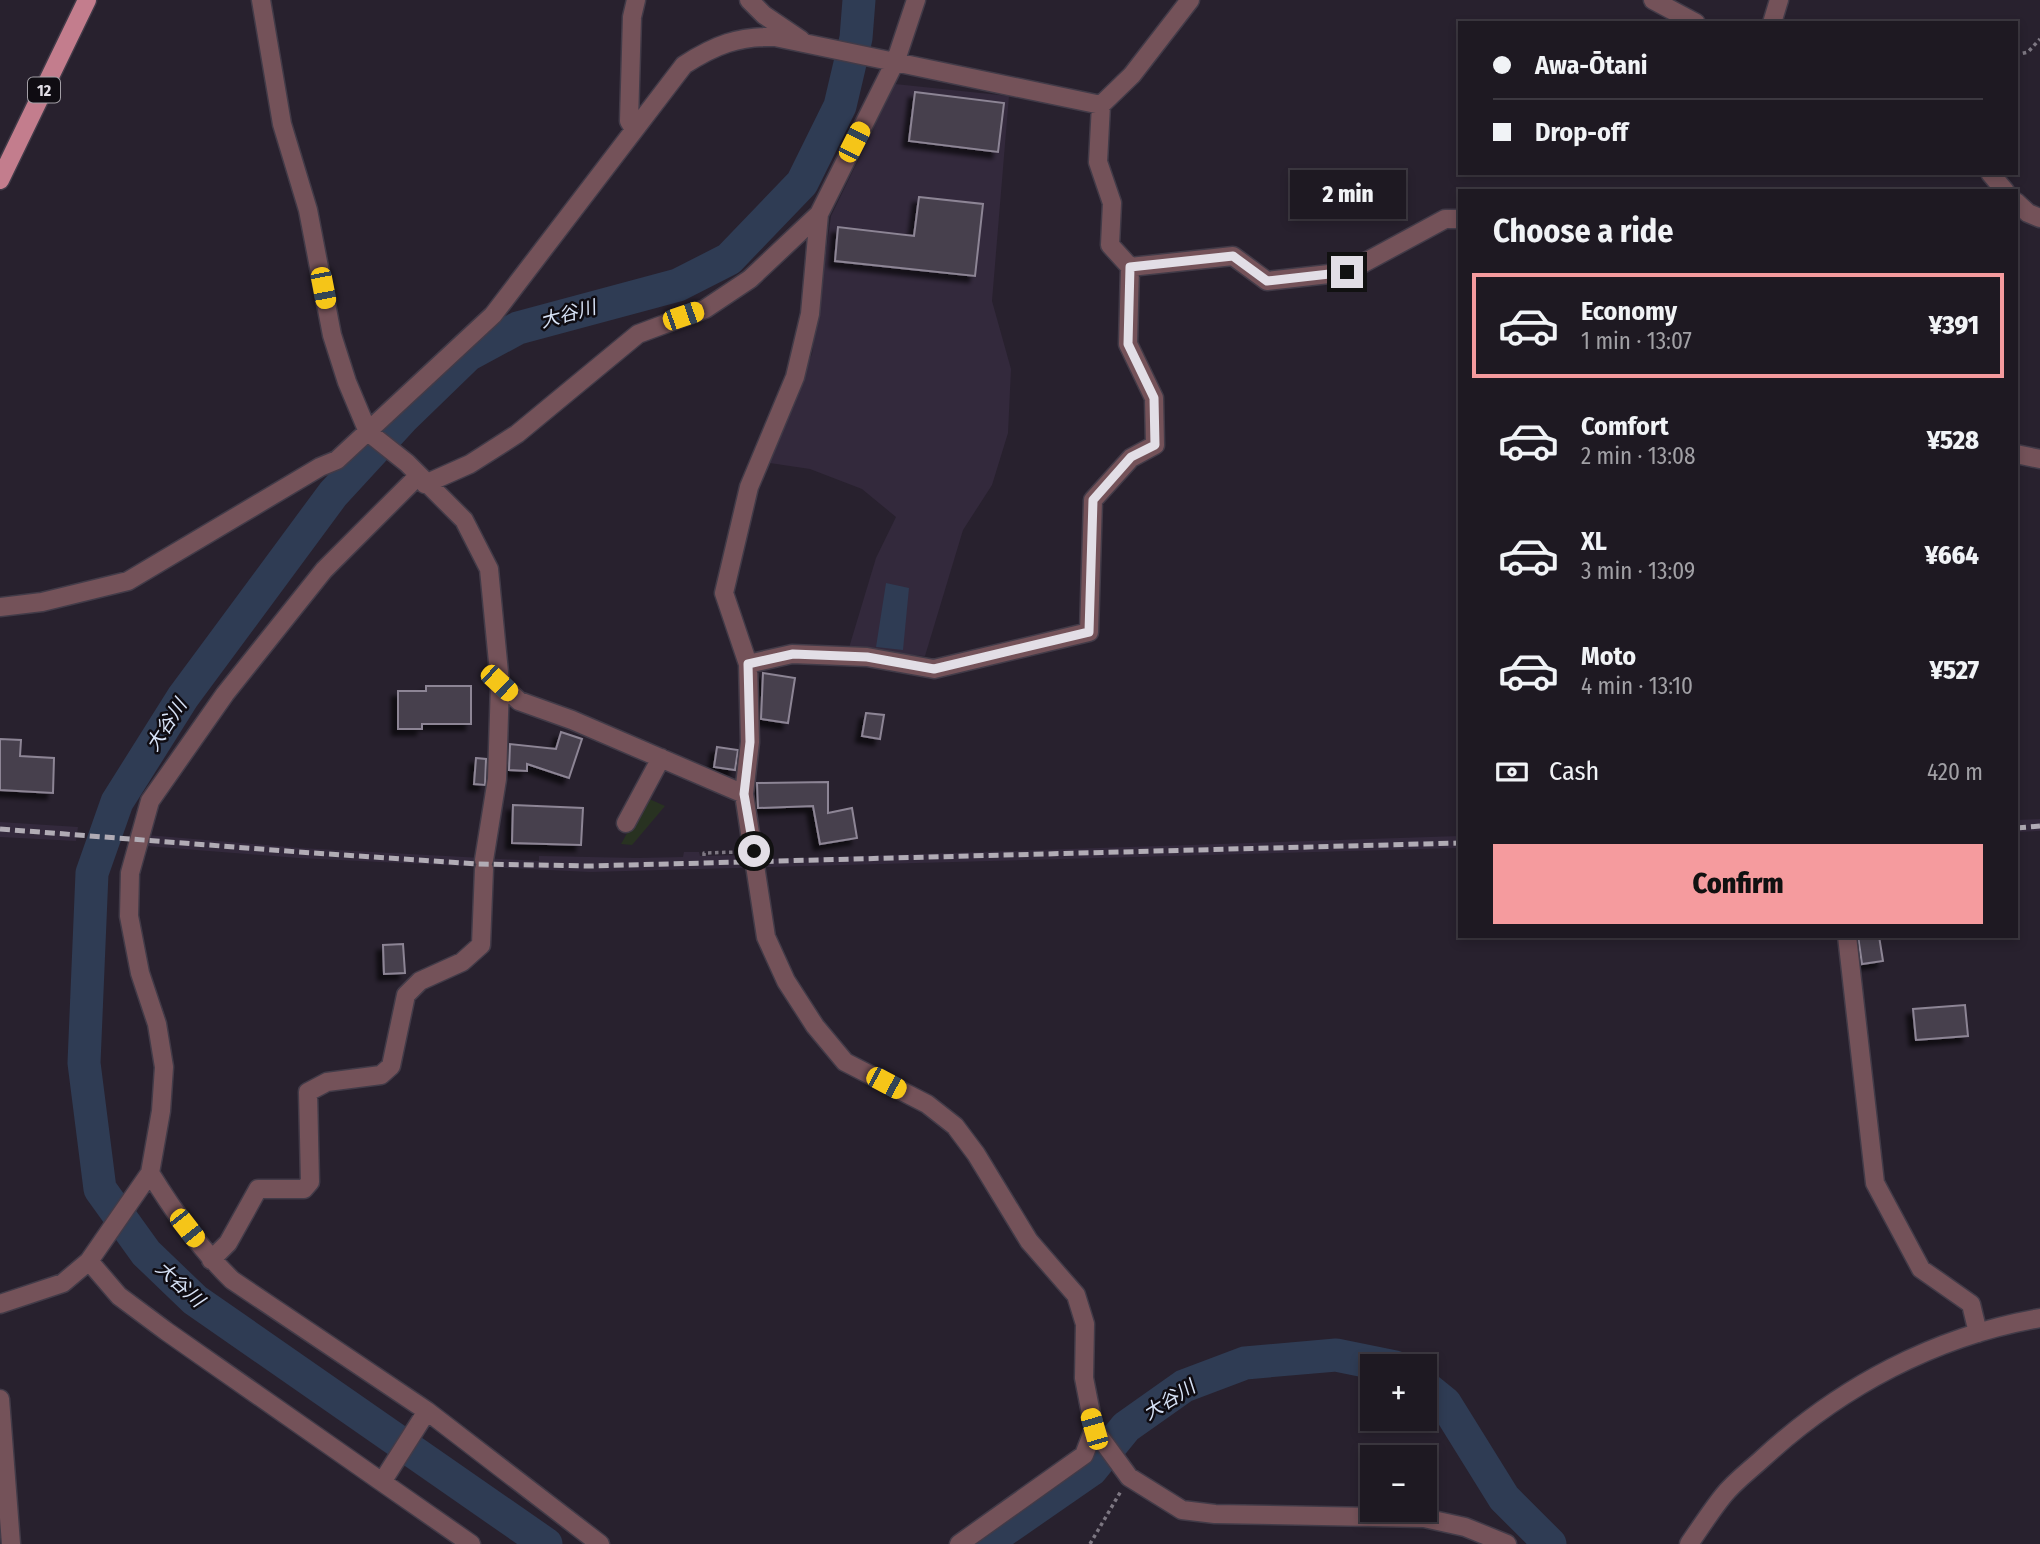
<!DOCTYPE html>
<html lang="en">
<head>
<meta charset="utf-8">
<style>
	body { margin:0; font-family:"Fira Sans Condensed","Noto Sans JP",sans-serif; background:#26222a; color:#f1f3f6; height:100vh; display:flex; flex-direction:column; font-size:26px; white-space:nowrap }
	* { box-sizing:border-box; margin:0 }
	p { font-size:23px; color:#a1a0a5 }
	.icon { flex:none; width:38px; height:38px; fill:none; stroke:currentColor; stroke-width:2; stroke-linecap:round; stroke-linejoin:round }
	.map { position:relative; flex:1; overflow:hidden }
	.sheet { position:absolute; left:1458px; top:189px; width:560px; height:749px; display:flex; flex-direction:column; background:#1e1922; border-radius:0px; box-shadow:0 4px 10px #0003,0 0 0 2px #3c3840 }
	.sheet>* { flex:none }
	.banner { position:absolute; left:1458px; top:21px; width:560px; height:154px; border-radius:0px; box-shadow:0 4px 10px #0003,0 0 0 2px #3c3840; display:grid; align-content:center; height:154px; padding:0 35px; background:#1e1922 }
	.controls { position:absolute; left:1360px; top:1354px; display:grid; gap:14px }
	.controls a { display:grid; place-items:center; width:77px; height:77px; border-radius:0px; background:#1e1922; box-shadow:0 4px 10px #0003,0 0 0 2px #3c3840; font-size:35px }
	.end { position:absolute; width:32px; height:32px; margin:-16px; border:9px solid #e2dee6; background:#111; box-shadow:0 0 0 4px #111 }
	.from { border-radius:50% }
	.bubble { position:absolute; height:49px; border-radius:0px; background:#1e1922; box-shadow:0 4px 10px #0003,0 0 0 2px #3c3840; font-size:23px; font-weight:800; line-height:49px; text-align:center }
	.car { position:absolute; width:21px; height:42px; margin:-21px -10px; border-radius:9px; box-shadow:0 0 5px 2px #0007; background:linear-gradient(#f5c518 24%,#345 0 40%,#f5c518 0 76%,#345 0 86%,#f5c518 0) }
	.banner b { display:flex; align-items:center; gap:24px; height:66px; font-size:26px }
	.banner b+b { border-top:2px solid #3c3840 }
	.banner i { width:18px; height:18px; background:#f1f3f6 }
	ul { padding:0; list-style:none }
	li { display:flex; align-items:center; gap:21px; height:105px; margin:0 14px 10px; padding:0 21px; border:4px solid transparent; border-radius:0px }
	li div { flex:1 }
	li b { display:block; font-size:26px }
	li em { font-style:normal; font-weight:800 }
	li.current { border-color:#f59b9e }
	li>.icon { width:63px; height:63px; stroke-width:1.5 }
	h2 { padding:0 35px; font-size:32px; line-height:84px }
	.pay { display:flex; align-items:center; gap:18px; height:77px; padding:0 35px; font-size:26px }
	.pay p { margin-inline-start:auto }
	.cta { display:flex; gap:14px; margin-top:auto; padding:14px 35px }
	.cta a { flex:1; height:80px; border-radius:0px; background:#f59b9e; color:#111; font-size:28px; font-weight:800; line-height:80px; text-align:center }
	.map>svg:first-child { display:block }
	.built { fill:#33293c }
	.green { fill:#283221 }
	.water { fill:#2f3c54 }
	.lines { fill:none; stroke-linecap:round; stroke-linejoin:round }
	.river { stroke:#2f3c54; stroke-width:33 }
	.building { fill:#47404e; stroke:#8d8595; stroke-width:2; filter:url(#shadow) }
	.minor-casing { stroke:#423b48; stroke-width:21 }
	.major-casing { stroke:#423b48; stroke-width:21 }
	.path { stroke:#7d7782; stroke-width:3.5; stroke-dasharray:3.5 3.5; stroke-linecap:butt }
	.minor { stroke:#745259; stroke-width:18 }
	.major { stroke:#c37d8d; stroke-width:18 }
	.rail { stroke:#b1acb5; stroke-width:5; stroke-dasharray:10 5; stroke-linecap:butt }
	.route { stroke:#e2dee6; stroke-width:9 }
	.labels { text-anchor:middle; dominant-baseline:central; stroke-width:5; stroke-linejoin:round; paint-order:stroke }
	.shield { fill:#0f0c12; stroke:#a39fa6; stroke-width:2 }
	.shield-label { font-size:16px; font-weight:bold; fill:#e2dee6 }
	.water-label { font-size:19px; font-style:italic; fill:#d8e3f7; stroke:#0f0c12 }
</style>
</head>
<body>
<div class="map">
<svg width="2040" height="1544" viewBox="0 0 2040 1544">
	<defs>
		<filter id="shadow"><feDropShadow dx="-6" dy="6" stdDeviation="2" flood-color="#0009"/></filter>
	</defs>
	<rect width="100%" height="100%" fill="#28212e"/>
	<path class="built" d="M895,84L1009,96L992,301L1011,369L1008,433L992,485L963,530L925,656L848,651L876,558L896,517L862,489L810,469L763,462L812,354L831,216Z
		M2040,819V831L2016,832V820Z
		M0,822L78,827L76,841L0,837Z
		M135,834L300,848L539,861V856L638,858L683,857L684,852H699L700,856L738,855L739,860L1460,836L1459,848L590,872L298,858L133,845Z"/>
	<path class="green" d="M647,798L665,806L632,845L621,844Z"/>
	<path class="water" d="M886,583L909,588L903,650L876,647Z"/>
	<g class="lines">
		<path class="river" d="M1424,1386L1445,1403L1504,1498L1550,1544
			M546,1544L195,1300L146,1253L100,1189L84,1063L92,873L117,802L183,697L333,494L402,419L468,355L518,328L678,285L729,259L802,183L840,106L856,38L859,0
			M984,1544L1091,1470L1126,1427L1184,1386L1245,1363L1336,1355L1395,1367"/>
	</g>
	<path class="building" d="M915,92L1004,103L998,152L909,141Z
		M919,197L983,204L975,276L835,261L838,227L914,236Z
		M763,673L795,678L788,723L761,719Z
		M426,686H471V724H422V729H398V691H426Z
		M866,713L884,715L880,739L862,736Z
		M561,732L582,739L569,778L527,764V771L509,770L510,744L556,749Z
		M0,739L21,740L20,756L54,758L53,793L0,790Z
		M717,747L738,750L735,770L714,767Z
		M476,758L486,759L485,785L474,784Z
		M828,782V813L852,808L857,838L820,844L813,806L758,808L757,783Z
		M513,805L583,808L581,845L512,843Z
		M1858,936H1879L1883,961L1862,964Z
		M403,944L405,973L384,974L383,945Z
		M1965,1005L1968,1036L1916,1040L1913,1009Z"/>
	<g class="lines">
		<g class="minor-casing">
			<path id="minor" d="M261,0L282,124L308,210L332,335L347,382L368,432L407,463L464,520L489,569L500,683L497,779L484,860
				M749,0L764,15L801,40
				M916,0L896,60L819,214L810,314L795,377L749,487L724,593L748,664L750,742L744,794L766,937L786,981L815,1026L845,1062L927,1104L955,1126L976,1154L1029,1241L1076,1295L1085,1324L1084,1378L1094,1429L1129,1477L1182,1510L1215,1514L1424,1518L1465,1527L1507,1544
				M1653,0L1696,23
				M1772,23L1779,0
				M634,129L629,121L632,17L636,0
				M1990,173L2005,191
				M2016,202L2028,213L2040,218
				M1130,267L1233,256L1267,281L1347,272L1445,219H1460
				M2016,454L2040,459
				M418,476L324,570L225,694L150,801L130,873L129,916L140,973L157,1024L164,1067L161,1111L150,1173C174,1212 199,1248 232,1280L427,1411L600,1544
				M425,484L470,464L517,434L638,334L705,309L750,279L819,214
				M0,607L42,602L128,581L320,467L337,460L493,315L684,65C715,45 738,36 775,37L1101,105L1132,75L1190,0
				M748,664L792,654L867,657L934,669L1089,632L1093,500L1131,458L1155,445L1154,398L1128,344L1130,267L1110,245L1112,203L1098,162L1101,105
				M500,683L519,701L572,720L744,794
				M626,823L661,758
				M1847,936L1875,1183L1921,1269L1971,1304L1978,1333
				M150,1173L89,1261L119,1296L166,1331L382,1482
				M211,1260L228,1243L258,1189H304L310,1182L308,1092L327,1082L381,1075L391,1066L406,995L420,981L462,962L481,945L484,869
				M0,1304L63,1283L89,1261
				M0,1399L11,1544
				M427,1411L382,1482L471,1544
				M959,1544L1084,1455L1094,1429
				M1689,1544C1700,1528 1711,1511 1723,1496C1734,1482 1749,1471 1762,1459C1840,1387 1935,1336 2040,1318"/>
		</g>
		<g class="major-casing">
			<path id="major" d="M0,180L87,0"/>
		</g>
		<path class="path" d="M2016,55L2028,52L2040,39
			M704,856V853L737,852
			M1090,1544L1121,1491"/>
		<use href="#minor" class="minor"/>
		<use href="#major" class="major"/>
		<path class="rail" d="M2016,828L2040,826
			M0,829L299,852L477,864L590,866L1460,843"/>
	</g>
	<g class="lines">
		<path class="route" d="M754,851L744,794L750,742L748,664L793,654L867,657L934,669L1089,632L1093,500L1131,457L1155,445L1154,398L1128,344L1130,267L1233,256L1267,281L1347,272"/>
	</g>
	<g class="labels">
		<rect class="shield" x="28" y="77.5" width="32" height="25" rx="5"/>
		<g class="shield-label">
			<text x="44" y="90">12</text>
		</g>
		<g class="water-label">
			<text transform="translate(568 314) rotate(-15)">大谷川</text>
			<text transform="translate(166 725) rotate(-57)">大谷川</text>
			<text transform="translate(180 1284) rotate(42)">大谷川</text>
			<text transform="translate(1169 1400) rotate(-32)">大谷川</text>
		</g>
	</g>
</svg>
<div class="controls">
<a>+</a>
<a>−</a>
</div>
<i class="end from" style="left:754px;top:851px"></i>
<i class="end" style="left:1347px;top:272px"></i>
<div class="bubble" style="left:1290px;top:170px;width:116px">2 min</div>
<i class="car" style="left:854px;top:142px;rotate:27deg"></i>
<i class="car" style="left:323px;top:288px;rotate:169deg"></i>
<i class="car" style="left:683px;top:316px;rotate:71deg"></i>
<i class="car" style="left:499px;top:683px;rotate:133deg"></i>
<i class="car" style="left:886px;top:1083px;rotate:118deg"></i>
<i class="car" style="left:187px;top:1228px;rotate:142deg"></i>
<i class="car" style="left:1094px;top:1429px;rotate:344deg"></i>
<div class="banner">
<b><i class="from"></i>Awa-Ōtani</b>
<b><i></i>Drop-off</b>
</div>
<section class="sheet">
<h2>Choose a ride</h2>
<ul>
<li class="current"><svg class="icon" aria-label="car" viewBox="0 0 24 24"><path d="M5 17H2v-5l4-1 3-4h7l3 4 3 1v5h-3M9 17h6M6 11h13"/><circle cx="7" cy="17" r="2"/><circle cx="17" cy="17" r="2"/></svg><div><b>Economy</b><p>1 min · 13:07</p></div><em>¥391</em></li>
<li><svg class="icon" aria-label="car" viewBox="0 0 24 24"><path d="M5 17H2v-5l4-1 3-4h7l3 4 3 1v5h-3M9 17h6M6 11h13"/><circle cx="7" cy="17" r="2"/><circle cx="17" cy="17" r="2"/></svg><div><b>Comfort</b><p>2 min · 13:08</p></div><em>¥528</em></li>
<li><svg class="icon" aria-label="car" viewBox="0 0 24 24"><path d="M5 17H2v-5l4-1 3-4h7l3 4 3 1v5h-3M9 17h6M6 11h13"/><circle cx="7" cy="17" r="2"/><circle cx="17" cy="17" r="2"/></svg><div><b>XL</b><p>3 min · 13:09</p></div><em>¥664</em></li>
<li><svg class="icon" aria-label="car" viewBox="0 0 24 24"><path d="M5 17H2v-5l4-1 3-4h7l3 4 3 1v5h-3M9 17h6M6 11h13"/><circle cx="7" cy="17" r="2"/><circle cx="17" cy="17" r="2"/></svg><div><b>Moto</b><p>4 min · 13:10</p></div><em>¥527</em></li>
</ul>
<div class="pay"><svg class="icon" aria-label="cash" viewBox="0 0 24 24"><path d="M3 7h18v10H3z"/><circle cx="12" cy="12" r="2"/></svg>Cash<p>420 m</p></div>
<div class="cta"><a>Confirm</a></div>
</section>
</div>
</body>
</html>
